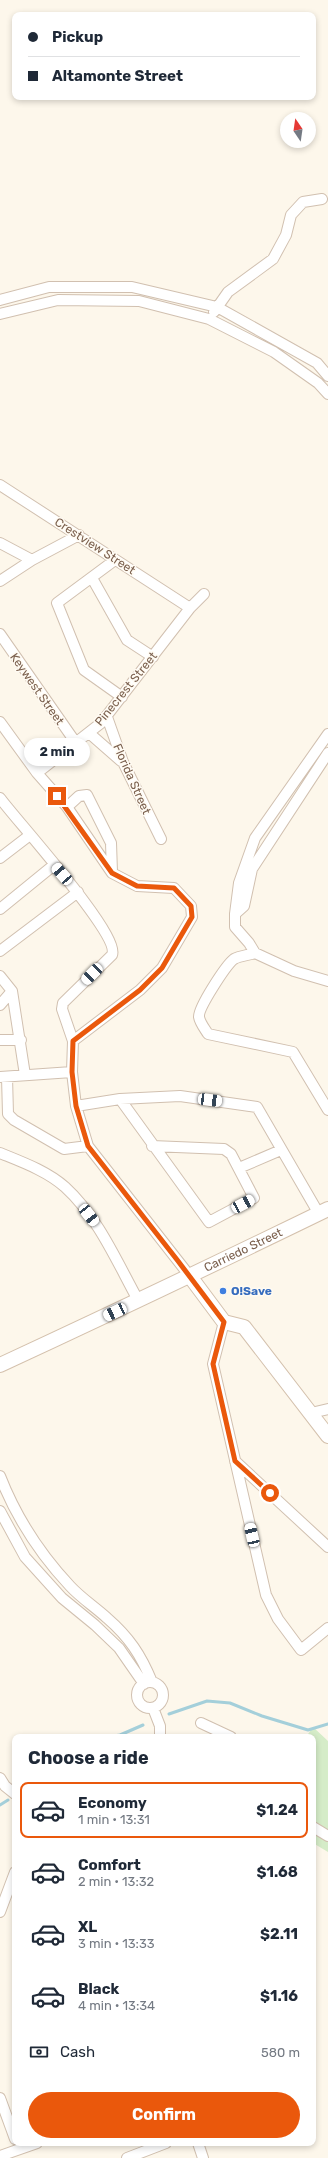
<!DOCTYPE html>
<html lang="en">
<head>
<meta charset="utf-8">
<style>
	body { margin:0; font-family:Rubik,sans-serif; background:#f6f6f7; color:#1f2937; height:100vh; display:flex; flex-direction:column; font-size:15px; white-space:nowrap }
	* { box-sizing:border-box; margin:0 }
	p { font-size:13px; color:#747a83 }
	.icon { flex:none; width:22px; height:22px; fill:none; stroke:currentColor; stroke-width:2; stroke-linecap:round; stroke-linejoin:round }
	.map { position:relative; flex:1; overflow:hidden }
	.side { position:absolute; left:12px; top:1734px; width:304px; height:412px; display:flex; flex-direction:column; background:#fff; border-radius:8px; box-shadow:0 2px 6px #0003 }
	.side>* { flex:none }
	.guide { position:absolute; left:12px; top:12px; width:304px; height:88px; border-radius:8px; box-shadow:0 2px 6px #0003; display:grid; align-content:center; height:88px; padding:0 16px; background:#fff }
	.needle { width:26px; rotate:347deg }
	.tools { position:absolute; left:280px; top:112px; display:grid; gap:8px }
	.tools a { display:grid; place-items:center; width:36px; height:36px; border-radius:50%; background:#fff; box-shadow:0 2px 6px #0003; font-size:20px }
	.end { position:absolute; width:18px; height:18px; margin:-9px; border:5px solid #ea580c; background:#fff; box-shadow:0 0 0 2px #fff }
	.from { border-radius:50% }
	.bubble { position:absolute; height:28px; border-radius:14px; background:#fff; box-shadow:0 2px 6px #0003; font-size:13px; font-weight:700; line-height:28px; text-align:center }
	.car { position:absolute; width:12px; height:24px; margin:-12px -6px; border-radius:5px; box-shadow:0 0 3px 1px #0007; background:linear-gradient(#fff 24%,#345 0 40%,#fff 0 76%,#345 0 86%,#fff 0) }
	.guide b { display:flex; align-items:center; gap:14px; height:38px; font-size:15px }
	.guide b+b { border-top:1px solid #e0e1e3 }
	.guide i { width:10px; height:10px; background:#1f2937 }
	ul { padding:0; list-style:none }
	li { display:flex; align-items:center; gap:12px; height:56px; margin:0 8px 6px; padding:0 8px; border:2px solid transparent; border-radius:8px }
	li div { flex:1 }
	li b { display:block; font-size:15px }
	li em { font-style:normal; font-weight:700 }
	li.active { border-color:#ea580c }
	li>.icon { width:36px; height:36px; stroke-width:1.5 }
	h2 { padding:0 16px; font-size:18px; line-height:48px }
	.pay { display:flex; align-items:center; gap:10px; height:44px; padding:0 16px; font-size:15px }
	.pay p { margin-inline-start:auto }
	.action { display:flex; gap:8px; margin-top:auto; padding:8px 16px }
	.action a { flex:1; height:46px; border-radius:24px; background:#ea580c; color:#fff; font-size:16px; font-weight:700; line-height:46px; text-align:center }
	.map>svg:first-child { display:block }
	.green { fill:#d5ecc8 }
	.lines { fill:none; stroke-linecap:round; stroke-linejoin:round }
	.stream { stroke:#a4cfda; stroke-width:3 }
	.street-casing { stroke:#d1c0b0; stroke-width:12 }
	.secondary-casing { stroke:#d4c1ad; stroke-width:16 }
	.street { stroke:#fff; stroke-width:10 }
	.secondary { stroke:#fff; stroke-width:14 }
	.route { stroke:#ea580c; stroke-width:5 }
	.shop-dot { fill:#3f7fe0; stroke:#fffbf3; stroke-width:1.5 }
	.labels { text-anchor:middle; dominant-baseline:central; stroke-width:3; stroke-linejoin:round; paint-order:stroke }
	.street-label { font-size:12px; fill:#7a5f4d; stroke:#fffbf3 }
	.shop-label { font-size:12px; font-weight:bold; fill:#366cbe; stroke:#fffbf3; text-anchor:start }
</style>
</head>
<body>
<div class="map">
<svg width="328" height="2158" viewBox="0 0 328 2158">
	<rect width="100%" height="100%" fill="#fdf7eb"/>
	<path class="green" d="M313,1727L328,1741V1852L313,1843V1737H306Z"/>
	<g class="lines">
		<path class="stream" d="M169,1714L207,1701L230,1703L262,1716L308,1730L328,1724
			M108,1737L120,1735L143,1725
			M0,1805L8,1800"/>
		<g class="street-casing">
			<path id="street" d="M0,300L49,287H132L217,307L317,363L328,376
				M214,312L228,292L273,259L286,235L291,215L303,202L322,199
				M0,314L58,300L139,301L209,319L274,352L318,383L328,394
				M0,485L190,608
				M0,543L32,560
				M115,560L57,603L84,670L122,697
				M92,578L127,640L153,657
				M0,581L32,560L79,535
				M0,634L76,743
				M107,717L123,762L161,839
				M0,722L37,773L67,807L112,873L137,886L174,888L191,906L192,917L162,968L140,990L73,1041L72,1072L76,1106L88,1146L189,1275
				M89,733L121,761
				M328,753L252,869L244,906L235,914V927L249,943L255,953L294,971L328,981
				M37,773L101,723L190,608L204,594
				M0,798C16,820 121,935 112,955L63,1003L62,1009L73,1041
				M67,807L79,796L87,795L111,843L112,872
				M0,858L30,835
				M0,909L54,865
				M235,914L239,883L255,838L328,734
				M0,951L78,892
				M255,953C249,955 239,956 234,959C226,965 198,1008 199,1017C200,1023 205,1029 208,1034L293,1052L328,1110
				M0,976L12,991L25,1075
				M0,1005L12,991
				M0,1040H21
				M0,1077L72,1072
				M7,1077L8,1114L14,1120L64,1149L88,1146
				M120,1099L209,1222L254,1198L231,1154L224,1149L152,1146
				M76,1106L120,1099L180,1096L257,1107L319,1214
				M0,1153C22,1162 47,1171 65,1187C98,1217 117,1262 138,1300
				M239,1168L281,1150
				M224,1322L213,1364L266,1595L278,1619L301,1650L328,1628
				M311,1413L328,1409
				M235,1461L328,1547
				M0,1476C16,1517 40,1554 70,1586C81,1598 95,1607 107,1618C129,1637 141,1655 152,1682
				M0,1511L25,1557L62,1598L95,1625L119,1648L144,1684
				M137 1695a13 13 0 1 1 26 0a13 13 0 1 1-26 0Z
				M153,1708L160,1726V1737
				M201,1723L231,1737
				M0,1778L5,1786L15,1794
				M313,1827L328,1836
				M0,1912L15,1872
				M0,2098L15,2139
				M198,2143L203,2158
				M0,2156L37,2143
				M127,2158L166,2143"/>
		</g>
		<g class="secondary-casing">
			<g id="secondary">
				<path d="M189,1275L224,1322L244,1327L328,1436"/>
				<path id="s1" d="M0,1365C110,1314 219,1262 328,1209"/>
			</g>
		</g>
		<use href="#street" class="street"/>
		<use href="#secondary" class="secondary"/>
	</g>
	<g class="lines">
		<path class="route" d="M57,796L112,873L137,886L174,888L191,906L192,917L162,968L140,990L73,1041L72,1072L76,1106L88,1146L178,1261L224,1322L213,1364L235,1461L270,1493"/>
	</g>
	<circle class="shop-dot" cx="223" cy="1291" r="4"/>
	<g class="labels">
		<g class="street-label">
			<text transform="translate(95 546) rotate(33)">Crestview Street</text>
			<text transform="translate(37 689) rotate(55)">Keywest Street</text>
			<text transform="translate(126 689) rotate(-51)">Pinecrest Street</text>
			<text transform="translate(132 779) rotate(66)">Florida Street</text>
			<text stroke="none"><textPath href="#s1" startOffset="269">Carriedo Street</textPath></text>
		</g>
		<g class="shop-label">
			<text x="231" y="1291">O!Save</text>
		</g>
	</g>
</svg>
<div class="tools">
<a><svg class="needle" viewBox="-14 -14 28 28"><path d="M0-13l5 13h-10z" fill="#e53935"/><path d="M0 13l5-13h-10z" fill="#747a83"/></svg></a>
</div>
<i class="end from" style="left:270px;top:1493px"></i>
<i class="end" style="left:57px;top:796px"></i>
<div class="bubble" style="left:24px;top:738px;width:66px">2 min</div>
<i class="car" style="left:62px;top:874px;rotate:319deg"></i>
<i class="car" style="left:92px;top:974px;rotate:225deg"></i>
<i class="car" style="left:210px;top:1100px;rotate:97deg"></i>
<i class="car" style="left:243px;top:1204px;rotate:62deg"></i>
<i class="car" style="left:89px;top:1215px;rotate:142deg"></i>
<i class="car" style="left:115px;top:1312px;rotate:245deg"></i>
<i class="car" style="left:252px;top:1535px;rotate:347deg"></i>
<div class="guide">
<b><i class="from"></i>Pickup</b>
<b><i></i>Altamonte Street</b>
</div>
<section class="side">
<h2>Choose a ride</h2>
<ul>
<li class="active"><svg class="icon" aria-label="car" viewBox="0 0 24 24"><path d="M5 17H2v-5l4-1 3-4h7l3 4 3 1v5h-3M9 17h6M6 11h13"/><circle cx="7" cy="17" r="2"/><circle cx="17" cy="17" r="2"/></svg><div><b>Economy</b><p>1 min · 13:31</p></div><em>$1.24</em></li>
<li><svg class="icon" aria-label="car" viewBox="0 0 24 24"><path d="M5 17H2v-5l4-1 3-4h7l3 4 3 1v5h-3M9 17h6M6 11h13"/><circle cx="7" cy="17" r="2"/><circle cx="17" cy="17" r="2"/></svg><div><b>Comfort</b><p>2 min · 13:32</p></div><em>$1.68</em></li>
<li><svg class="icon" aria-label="car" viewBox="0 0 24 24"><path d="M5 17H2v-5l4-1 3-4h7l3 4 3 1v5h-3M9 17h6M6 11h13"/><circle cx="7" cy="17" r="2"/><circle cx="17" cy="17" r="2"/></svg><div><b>XL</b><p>3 min · 13:33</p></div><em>$2.11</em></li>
<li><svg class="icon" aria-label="car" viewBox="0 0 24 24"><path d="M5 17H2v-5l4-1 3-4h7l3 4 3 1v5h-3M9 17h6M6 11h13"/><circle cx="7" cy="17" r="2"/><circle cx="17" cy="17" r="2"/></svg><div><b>Black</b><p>4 min · 13:34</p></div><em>$1.16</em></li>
</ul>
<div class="pay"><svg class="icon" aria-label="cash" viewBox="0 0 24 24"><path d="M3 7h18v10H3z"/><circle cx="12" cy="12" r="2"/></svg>Cash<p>580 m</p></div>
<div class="action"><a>Confirm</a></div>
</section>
</div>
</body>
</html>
